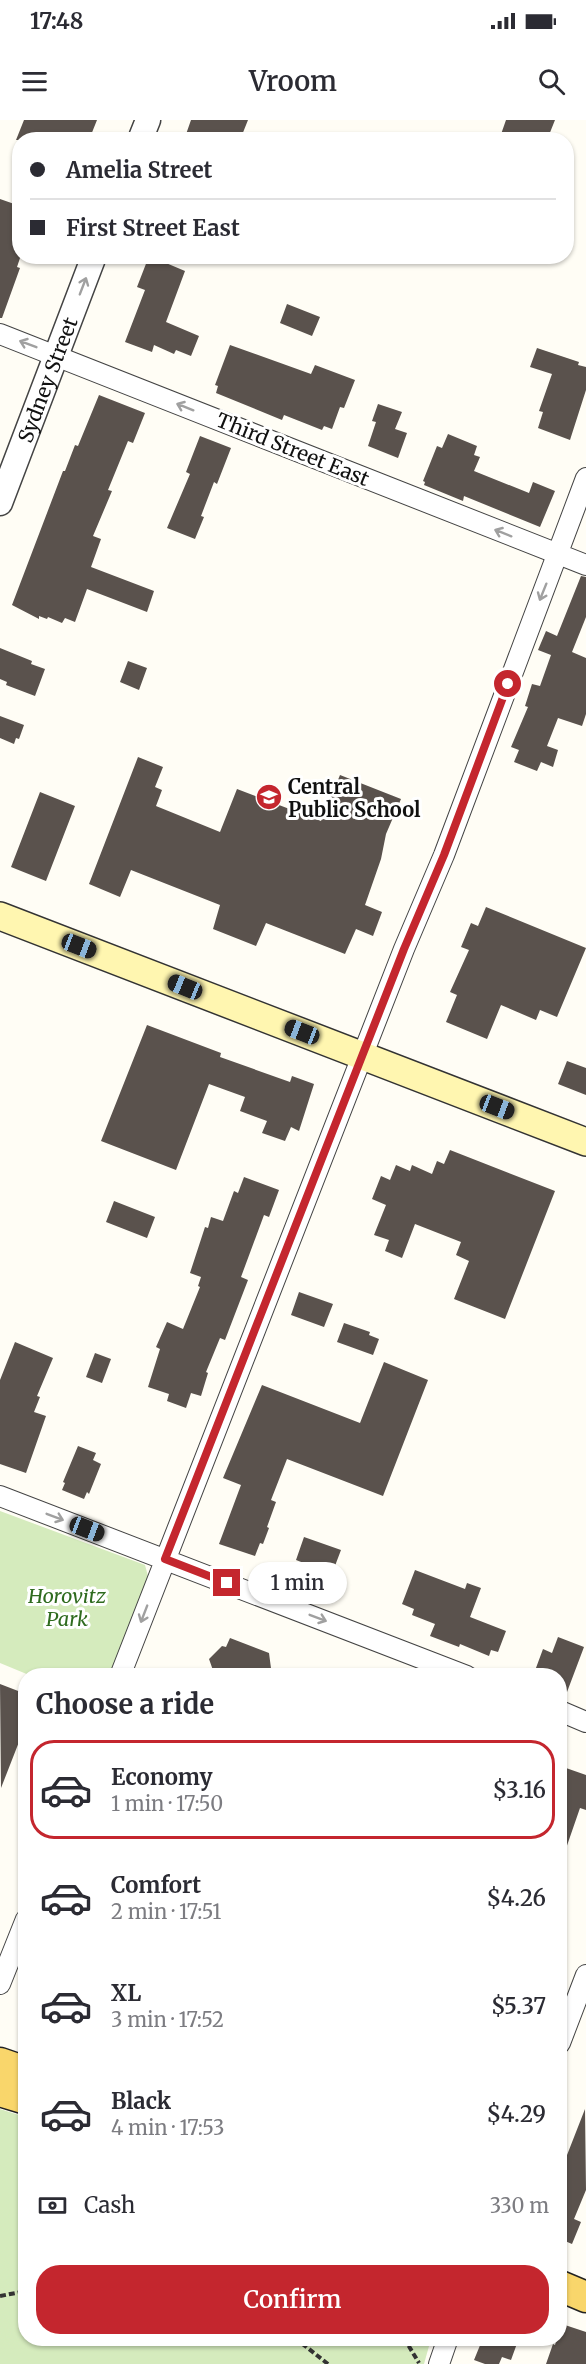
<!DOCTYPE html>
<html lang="en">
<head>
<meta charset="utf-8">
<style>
	body { margin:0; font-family:Merriweather,serif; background:#f7f7f7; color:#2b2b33; height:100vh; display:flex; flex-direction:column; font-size:22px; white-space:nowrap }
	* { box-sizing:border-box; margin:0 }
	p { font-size:20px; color:#7c7c81 }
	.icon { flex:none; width:33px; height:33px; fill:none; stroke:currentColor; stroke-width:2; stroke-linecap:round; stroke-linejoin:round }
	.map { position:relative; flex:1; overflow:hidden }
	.drawer { position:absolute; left:18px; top:1548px; width:549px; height:678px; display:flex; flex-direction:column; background:#fff; border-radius:24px; box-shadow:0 2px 4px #0004 }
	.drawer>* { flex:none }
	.hud { position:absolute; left:12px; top:12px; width:562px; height:132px; border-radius:24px; box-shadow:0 2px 4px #0004; display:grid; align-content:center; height:132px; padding:0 18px; background:#fff }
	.end { position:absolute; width:27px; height:27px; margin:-14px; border:8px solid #c4262e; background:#fff; box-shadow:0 0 0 3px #fff }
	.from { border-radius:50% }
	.bubble { position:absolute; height:42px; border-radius:21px; background:#fff; box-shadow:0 2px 4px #0004; font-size:20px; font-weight:600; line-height:42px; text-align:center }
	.car { position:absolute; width:18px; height:36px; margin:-18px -9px; border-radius:8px; box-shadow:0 0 4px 2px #0007; background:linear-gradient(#222 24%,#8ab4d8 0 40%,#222 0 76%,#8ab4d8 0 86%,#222 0) }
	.hud b { display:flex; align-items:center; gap:21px; height:57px; font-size:22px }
	.hud b+b { border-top:2px solid #e1e1e2 }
	.hud i { width:15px; height:15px; background:#2b2b33 }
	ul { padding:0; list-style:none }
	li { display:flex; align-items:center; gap:18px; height:99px; margin:0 12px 9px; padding:0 6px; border:3px solid transparent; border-radius:24px }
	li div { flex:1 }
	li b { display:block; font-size:22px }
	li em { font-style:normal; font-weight:600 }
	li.selected { border-color:#c4262e }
	li>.icon { width:54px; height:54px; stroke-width:1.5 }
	h2 { padding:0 18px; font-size:27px; line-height:72px }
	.pay { display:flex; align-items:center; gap:15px; height:66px; padding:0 18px; font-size:22px }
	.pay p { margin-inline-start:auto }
	.button { display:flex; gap:12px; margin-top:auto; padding:12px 18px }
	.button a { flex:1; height:69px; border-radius:24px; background:#c4262e; color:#fff; font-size:24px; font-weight:600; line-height:69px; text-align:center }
	.status { display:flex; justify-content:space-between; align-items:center; height:42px; padding:0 30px; background:#fff; direction:ltr }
	.status svg { height:16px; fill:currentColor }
	header { display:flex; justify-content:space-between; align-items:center; height:78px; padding:0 18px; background:#fff; font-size:27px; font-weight:600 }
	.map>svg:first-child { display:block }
	.green { fill:#d5ebbd }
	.building { fill:#5a524d }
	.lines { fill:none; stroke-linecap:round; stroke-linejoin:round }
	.minor-casing { stroke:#444; stroke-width:22 }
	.tertiary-casing { stroke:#444; stroke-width:27 }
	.secondary-casing { stroke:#333; stroke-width:30 }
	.primary-casing { stroke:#222; stroke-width:33 }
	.path { stroke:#333; stroke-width:4; stroke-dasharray:6 3; stroke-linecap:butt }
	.minor { stroke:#fff; stroke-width:20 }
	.tertiary { stroke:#fff; stroke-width:24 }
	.secondary { stroke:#fff6b0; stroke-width:27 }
	.primary { stroke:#f9d66b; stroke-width:30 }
	.oneway { stroke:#a0a0a0 }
	.route { stroke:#c4262e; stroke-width:8 }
	.labels { text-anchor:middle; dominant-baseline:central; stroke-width:6; stroke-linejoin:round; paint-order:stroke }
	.street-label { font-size:20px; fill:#111; stroke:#fff }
	.poi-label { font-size:20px; font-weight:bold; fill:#111; stroke:#fff; text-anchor:start }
	.park-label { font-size:20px; font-style:italic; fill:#2f6b1f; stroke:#fff }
</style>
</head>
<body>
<div class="status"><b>17:48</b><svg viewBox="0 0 49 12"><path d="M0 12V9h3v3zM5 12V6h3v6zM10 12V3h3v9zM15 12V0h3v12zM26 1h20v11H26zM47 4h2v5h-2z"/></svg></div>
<header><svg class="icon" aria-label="menu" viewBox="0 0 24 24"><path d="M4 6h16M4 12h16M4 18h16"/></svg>Vroom<svg class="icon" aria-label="search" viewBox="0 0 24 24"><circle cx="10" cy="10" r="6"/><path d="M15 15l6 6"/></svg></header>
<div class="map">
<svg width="586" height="2244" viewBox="0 0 586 2244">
	<rect width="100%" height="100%" fill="#fffdf5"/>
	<path class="green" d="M0,1391L145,1445L149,1460L112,1555H29L0,1543Z
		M0,1989L25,1997L26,2218L431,2219L424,2244H0Z"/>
	<path class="building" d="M24,0H97L89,20H16Z
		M191,0H248L240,20H184Z
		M506,0H555L547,20H499Z
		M0,79L20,86V138L17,147L20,148L2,198H0Z
		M149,136H169L166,143L185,151L166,202L199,216L191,236L176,230L174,234L154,225L152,232L125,222L145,170L137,167Z
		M287,184L320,197L312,216L280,203Z
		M230,225L311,254L315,245L355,260L344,288L340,287L332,309L324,306L322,310L284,295L282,300L216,273L218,266L215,265Z
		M537,228L579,242L578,245L586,247V270L570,320L538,308L543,292L539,291L552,254L530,247Z
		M99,275L145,293L133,323L128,321L108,370L112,371L93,416L101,419L91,447L154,471L147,492L87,469L75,502L65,498L62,503L48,497L47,499L39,496V499L12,485L63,351H65L75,325L78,326Z
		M378,284L402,292L395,309L407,313L398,338L368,326L376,302L372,301Z
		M448,314L477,326L474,335L480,337L474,351L529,373L533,362L555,371L540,407L464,376L463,381L424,365L425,362L423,361L437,326L442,328Z
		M200,316L231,328L217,364L214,362L201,396L204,397L195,419L167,408L190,354L186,352Z
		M581,456L586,457V497L572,532L586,538V594L582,606L558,598L547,626L558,630L553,647L541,642L537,651L514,642L519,630L511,627L528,587L525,586L532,564L540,566L551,535L538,530L546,511L557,516Z
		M0,528L32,541L31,544L45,549L35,576L6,565L7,562L0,559Z
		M128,541L147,548L139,570L120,562Z
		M0,596L24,605L19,619L16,618L14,624L0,618Z
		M138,637L163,647L155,667L162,670L156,686L220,712L237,669L321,701L340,655L401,679L386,714L381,739L365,785L382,792L373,816L356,809L345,834L266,803L256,826L213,809L220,785L131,750L120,777L89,764Z
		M40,672L75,686L46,761L11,747Z
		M486,787L586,828L557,897L540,890L536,900L501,885L487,919L446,902L457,875L450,872L469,830L461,827L471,803L478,806Z
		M147,905L221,933L220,937L290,962L292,956L314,964L299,1011L291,1007L285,1021L262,1013L267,1001L240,991L245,977L209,964L176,1050L101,1021Z
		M567,941L586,948V975L558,964Z
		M450,1030L555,1071L505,1199L454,1179L469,1141L456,1135L461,1122L415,1104L402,1138L385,1131L389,1120L374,1115L386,1085L372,1079L381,1056L390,1060L396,1045L410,1051L412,1045L432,1054L437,1041L444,1044Z
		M244,1057L279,1070L269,1097L264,1095L241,1157L248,1160L225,1220L220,1218L206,1252L208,1253L201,1276L191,1273L186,1288L167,1281L169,1274L148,1267L160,1229L156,1227L167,1202L183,1209L200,1167L198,1166L201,1157L190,1153L205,1107L208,1108L211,1097L223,1101L234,1071L238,1073Z
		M114,1081L155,1097L147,1118L106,1102Z
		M299,1172L333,1184L324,1207L291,1195Z
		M344,1203L370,1212L369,1215L379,1219L373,1235L337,1222Z
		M15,1222L53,1238L37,1276L40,1277L34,1292L46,1296L26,1353L0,1344V1260Z
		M95,1233L111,1239L102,1263L86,1257Z
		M384,1242L428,1260L383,1376L287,1339L271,1380L276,1382L267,1407L269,1408L263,1424L260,1423L255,1436L219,1424L241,1365L223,1358L262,1265L360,1303Z
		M78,1326L96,1333L93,1340L101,1344L89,1374L87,1372L84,1379L62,1370L65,1363L63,1362Z
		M304,1417L341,1430L330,1459L312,1452L314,1447L296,1440Z
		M415,1450L465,1469L467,1463L481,1468L470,1497L506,1511L498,1532L491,1530L489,1536L460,1524L459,1527L430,1516L435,1504L412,1495L414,1489L402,1484Z
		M558,1517L584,1527L564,1580L560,1579V1556H533L543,1529L552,1533Z
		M230,1518L269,1533L272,1556H215L209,1539L222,1526L226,1527Z
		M0,1564L26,1574V1604L1,1668Z
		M566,1648L586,1655V1690L580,1688L562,1740H560V1668Z
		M585,1989L586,2070L574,2099L581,2102L572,2124L565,2121L560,2134V2053Z
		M562,2204L586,2212V2244H546L553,2224L555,2225L557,2218H560Z
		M483,2218H519L511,2240L502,2237L499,2244H485L474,2240Z"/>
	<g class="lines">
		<g class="minor-casing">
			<path id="minor" d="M0,214L586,445
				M0,1376L467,1556
				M120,1556L404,829L444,735L586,358
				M560,1591L586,1602
				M0,1864L26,1799
				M560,1923L586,1855
				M439,2244L448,2218"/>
		</g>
		<g class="tertiary-casing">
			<g id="tertiary">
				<path d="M140,20L148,0"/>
				<path id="s1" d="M0,383L94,136"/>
			</g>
		</g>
		<g class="secondary-casing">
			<path id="secondary" d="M0,796L586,1022"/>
		</g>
		<g class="primary-casing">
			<path id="primary" d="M0,1943L26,1952
				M0,1971L26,1979
				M560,2166L586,2177"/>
		</g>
		<path class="path" d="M0,2176L26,2171
			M295,2218L328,2244
			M404,2218L419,2243"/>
		<use href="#minor" class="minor"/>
		<use href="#tertiary" class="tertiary"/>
		<use href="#secondary" class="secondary"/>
		<use href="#primary" class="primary"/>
	</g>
	<defs><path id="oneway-shaft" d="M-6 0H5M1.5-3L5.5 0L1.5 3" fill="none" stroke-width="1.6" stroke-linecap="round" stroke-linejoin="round" transform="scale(1.5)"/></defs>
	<g class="oneway">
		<use href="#oneway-shaft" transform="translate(83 166) rotate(-69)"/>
		<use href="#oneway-shaft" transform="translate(28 224) rotate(-159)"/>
		<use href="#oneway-shaft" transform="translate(185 287) rotate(-158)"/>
		<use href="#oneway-shaft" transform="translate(503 413) rotate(-158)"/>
		<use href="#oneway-shaft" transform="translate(543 472) rotate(112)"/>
		<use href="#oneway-shaft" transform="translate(55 1397) rotate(21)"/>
		<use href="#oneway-shaft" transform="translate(144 1494) rotate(111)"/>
		<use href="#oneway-shaft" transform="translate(318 1498) rotate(21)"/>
	</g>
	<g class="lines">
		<path class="route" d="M227,1463L165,1439L404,829L444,735L508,564"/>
	</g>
	<defs>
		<g id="school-disc" transform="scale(1.35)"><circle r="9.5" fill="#c4262e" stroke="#fff"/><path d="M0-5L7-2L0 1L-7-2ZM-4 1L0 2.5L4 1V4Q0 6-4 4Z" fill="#fff"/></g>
	</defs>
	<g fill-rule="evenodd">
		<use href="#school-disc" x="269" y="677"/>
	</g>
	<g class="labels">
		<g class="street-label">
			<text stroke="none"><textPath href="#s1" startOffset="132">Sydney Street</textPath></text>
			<text transform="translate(293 329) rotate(22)">Third Street East</text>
		</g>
		<g class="poi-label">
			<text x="288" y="666">Central<tspan x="288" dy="23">Public School</tspan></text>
		</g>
		<g class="park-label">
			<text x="67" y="1475">Horovitz<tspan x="67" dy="23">Park</tspan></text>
		</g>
	</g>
</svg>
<i class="end from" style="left:508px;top:564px"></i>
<i class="end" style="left:227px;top:1463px"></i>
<div class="bubble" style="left:248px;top:1442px;width:99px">1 min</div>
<i class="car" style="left:79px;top:826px;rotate:111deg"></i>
<i class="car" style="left:185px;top:867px;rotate:292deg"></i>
<i class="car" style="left:302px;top:912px;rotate:291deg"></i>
<i class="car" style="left:497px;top:987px;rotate:111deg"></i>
<i class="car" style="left:87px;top:1409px;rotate:111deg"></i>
<div class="hud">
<b><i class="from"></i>Amelia Street</b>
<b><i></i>First Street East</b>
</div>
<section class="drawer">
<h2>Choose a ride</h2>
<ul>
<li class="selected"><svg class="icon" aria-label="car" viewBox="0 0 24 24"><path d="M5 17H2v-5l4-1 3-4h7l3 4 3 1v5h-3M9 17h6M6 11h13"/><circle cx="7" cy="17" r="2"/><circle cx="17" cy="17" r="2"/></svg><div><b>Economy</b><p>1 min · 17:50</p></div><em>$3.16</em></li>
<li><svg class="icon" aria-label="car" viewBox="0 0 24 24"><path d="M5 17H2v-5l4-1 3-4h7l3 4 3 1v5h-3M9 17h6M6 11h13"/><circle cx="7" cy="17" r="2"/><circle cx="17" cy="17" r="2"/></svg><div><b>Comfort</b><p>2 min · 17:51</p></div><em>$4.26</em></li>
<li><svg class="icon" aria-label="car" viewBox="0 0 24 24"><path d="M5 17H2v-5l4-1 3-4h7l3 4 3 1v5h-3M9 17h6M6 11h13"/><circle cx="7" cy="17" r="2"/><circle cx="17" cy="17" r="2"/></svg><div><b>XL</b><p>3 min · 17:52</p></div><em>$5.37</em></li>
<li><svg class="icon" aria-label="car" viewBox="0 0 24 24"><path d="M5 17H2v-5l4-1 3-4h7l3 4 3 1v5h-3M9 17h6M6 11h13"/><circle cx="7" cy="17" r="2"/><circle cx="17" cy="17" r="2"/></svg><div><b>Black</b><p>4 min · 17:53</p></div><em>$4.29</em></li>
</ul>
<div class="pay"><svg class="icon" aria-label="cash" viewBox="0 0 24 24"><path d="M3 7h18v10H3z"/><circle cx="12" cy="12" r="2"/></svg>Cash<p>330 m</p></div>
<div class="button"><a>Confirm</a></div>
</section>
</div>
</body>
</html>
